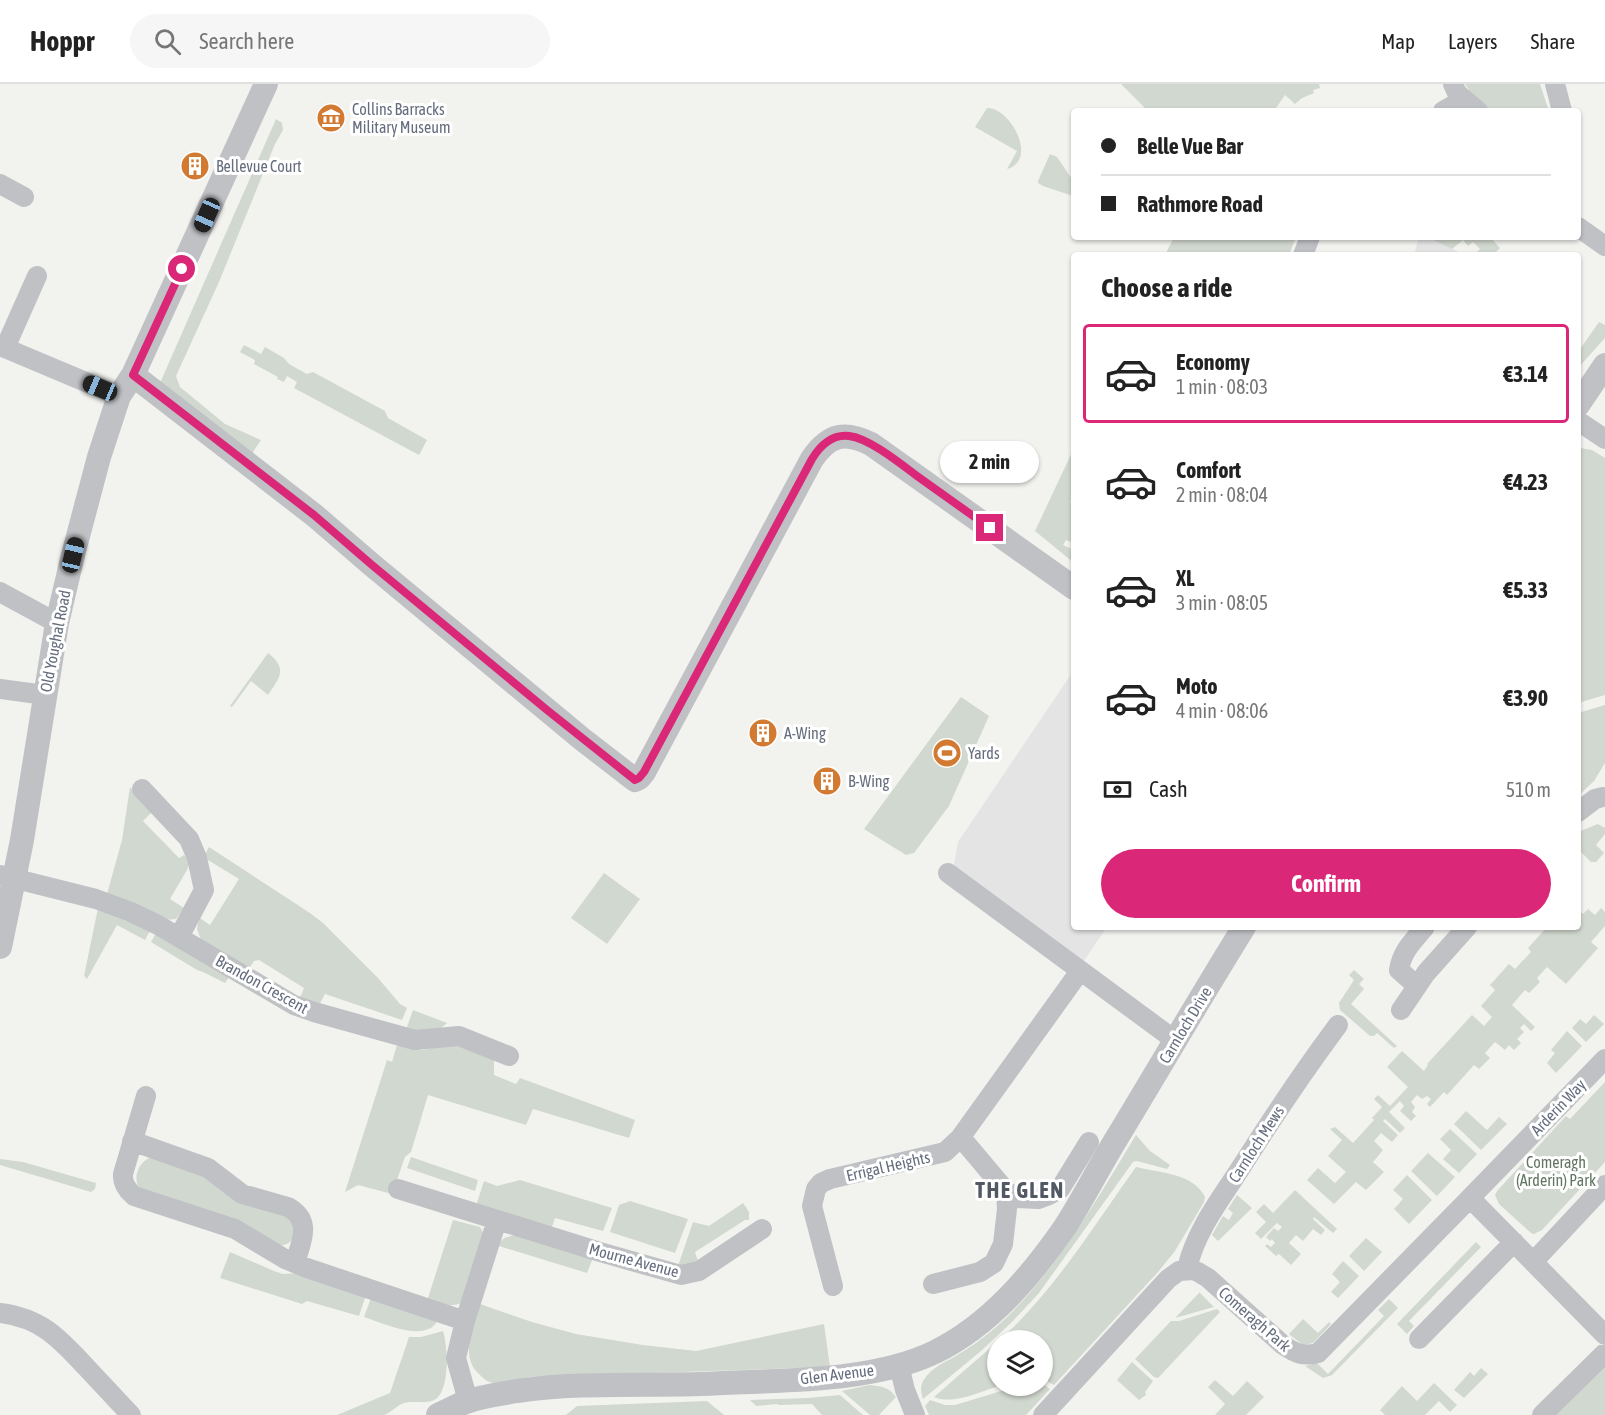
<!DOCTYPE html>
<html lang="en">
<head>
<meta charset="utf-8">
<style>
	body { margin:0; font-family:"Asap Condensed",sans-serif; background:#f6f6f6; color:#222; height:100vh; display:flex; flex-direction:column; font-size:22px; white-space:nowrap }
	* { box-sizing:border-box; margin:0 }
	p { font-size:20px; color:#767676 }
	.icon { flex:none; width:33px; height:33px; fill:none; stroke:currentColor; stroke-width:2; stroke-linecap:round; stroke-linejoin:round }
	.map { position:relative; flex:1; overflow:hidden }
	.panel { position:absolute; left:1071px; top:168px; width:510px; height:678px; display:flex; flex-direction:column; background:#fff; border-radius:6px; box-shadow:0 2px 4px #0004 }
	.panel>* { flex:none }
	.banner { position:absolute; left:1071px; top:24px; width:510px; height:132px; border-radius:6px; box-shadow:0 2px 4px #0004; display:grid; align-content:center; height:132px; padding:0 30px; background:#fff }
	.buttons { position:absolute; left:987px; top:1246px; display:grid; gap:12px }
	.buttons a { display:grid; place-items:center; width:66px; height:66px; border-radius:50%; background:#fff; box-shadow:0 2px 4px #0004; font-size:30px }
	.end { position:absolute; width:27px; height:27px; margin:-14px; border:8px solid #db2777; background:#fff; box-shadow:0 0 0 3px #fff }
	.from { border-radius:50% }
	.bubble { position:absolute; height:42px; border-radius:21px; background:#fff; box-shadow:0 2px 4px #0004; font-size:20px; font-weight:700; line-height:42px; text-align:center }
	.car { position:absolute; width:18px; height:36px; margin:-18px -9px; border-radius:8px; box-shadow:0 0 4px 2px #0007; background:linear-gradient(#222 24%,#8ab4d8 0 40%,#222 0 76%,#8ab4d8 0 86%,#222 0) }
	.banner b { display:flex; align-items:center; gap:21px; height:57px; font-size:22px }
	.banner b+b { border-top:2px solid #e0e0e0 }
	.banner i { width:15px; height:15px; background:#222 }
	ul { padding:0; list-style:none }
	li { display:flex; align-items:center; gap:18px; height:99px; margin:0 12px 9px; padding:0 18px; border:3px solid transparent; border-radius:6px }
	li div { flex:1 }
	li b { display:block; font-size:22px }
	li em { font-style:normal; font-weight:700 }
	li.selected { border-color:#db2777 }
	li>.icon { width:54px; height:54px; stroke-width:1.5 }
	h2 { padding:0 30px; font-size:27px; line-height:72px }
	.pay { display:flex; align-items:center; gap:15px; height:66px; padding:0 30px; font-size:22px }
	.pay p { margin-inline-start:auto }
	.cta { display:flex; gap:12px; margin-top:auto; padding:12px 30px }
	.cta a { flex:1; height:69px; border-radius:36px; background:#db2777; color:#fff; font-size:24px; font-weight:700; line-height:69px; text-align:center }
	header { display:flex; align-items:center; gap:36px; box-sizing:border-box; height:84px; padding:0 30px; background:#fff; border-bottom:2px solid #e0e0e0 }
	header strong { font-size:28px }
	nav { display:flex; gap:33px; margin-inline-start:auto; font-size:21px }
	.search { width:420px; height:54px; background:#f6f6f6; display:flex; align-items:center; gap:15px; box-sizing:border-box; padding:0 21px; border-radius:33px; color:#767676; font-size:22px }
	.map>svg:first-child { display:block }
	.built { fill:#e3e4e3 }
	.green { fill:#d1d8cf }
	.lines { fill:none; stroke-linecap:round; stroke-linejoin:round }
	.minor { stroke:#bfc1c5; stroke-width:20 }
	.tertiary { stroke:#bfc1c5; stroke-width:24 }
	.route { stroke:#db2777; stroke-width:8 }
	.labels { text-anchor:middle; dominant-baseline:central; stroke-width:6; stroke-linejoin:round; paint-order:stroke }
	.poi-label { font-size:16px; fill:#656d7e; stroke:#fff; text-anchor:start }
	.street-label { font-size:16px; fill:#656d7e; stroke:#fff }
	.park-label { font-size:16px; fill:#637663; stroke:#fff }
	.district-label { font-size:22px; font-weight:bold; letter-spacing:1.5px; fill:#525864; stroke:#fff }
</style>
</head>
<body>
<header>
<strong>Hoppr</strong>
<div class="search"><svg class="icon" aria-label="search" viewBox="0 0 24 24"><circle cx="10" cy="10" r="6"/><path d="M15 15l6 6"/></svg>Search here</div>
<nav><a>Map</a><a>Layers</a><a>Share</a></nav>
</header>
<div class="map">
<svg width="1605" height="1331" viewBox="0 0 1605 1331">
	<rect width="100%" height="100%" fill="#f2f3ef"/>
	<path class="built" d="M1419,153H1427L1465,171H1414Z
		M1074,586V843H1107L1083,878L954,781L958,758Z"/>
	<path class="green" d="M1121,0H1319L1320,4L1313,6L1314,9L1302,14L1295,20L1285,11L1274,27H1143L1144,23Z
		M1465,0H1540L1549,27H1490L1484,20L1473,12Z
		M987,24C1010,23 1039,76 1007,85L1017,67L975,43Z
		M276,35L282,39L283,46L275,60L219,198L176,292L180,303L225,340L261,356L251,371L160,299Z
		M1050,70L1057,73L1074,98L1073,110L1070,111L1043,102L1038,99V97Z
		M1174,153H1296L1289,171H1165Z
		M1427,153H1490L1500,164L1493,171L1475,170L1480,165L1473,158L1468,162L1463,156L1452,165Z
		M1599,238L1605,241V254L1578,284V268Z
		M244,261L261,270L265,263L284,274L289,280L307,290L313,288L385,327L388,334L427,356L419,371L294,304L297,298L287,292L284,298L277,295L278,293L254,280L255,276L240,268Z
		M1074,364V402L1072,407L1074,409L1070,418L1074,420V459L1066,456L1063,461L1074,466V479L1035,447Z
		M1581,364L1592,366L1605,374V611L1578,619V365Z
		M268,569C288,585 280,593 268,611L251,597L232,623L230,622Z
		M961,613L989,632L949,722L914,769L906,771L864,745Z
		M1605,621V679L1594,697L1578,712V629Z
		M130,703L153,727L143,737L179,774L184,771C188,776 190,779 187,786L170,815L184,824L176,835L164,836L107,810L122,756Z
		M1598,740L1605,744V750L1596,761L1604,769L1596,778H1591L1578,765V748Z
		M209,763L310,829L323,839L378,894L400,920L407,924L402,936L325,910L318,923L300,914L304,904L259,876L254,877L248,886L201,856L197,845L198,839L200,834L210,841L239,795L208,776L205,770Z
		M604,789L640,815L607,860L571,834Z
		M98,824L151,845L145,856L117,841L87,895L84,892Z
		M1601,824L1605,828V842L1591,858L1598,864L1566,900L1547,883L1537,894L1540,898L1529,909L1525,906L1512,921L1535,943L1531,947L1524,940L1520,944L1524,948L1517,955L1521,959L1514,966L1509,961L1505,966L1495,958L1485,969L1490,974L1479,985L1474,981L1447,1011L1444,1008L1430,1023L1427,1020L1431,1015L1427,1012L1422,1015L1417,1011L1411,1018L1415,1023L1412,1028L1416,1032L1411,1037L1400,1027L1404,1022L1400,1017L1389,1028L1405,1044L1400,1049L1385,1035L1383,1037L1398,1051L1392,1058L1381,1049L1374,1057L1383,1066L1373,1078L1384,1088L1366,1106L1356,1098L1334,1120L1307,1096L1318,1084L1335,1099L1346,1088L1328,1072L1342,1056L1330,1045L1335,1043L1353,1059L1374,1036L1372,1034L1382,1023L1374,1015L1378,1011L1390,1022L1408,1003L1387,983L1402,967L1424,987L1428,981L1427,980L1472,931L1484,942L1492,933L1481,922L1495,906L1490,901L1509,880L1515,885L1531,868L1528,864L1547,843H1578V825L1583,830L1588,825L1595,831Z
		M156,849L230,892L225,899L203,888L197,886L151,858Z
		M1354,886L1364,895L1359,900L1364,905L1351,920L1397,962L1394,964L1377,949L1374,952H1370L1340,926L1339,919L1354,896L1349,891Z
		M413,926L447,939C436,950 421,948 406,946Z
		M1594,931L1604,940L1586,958L1572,944L1580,935L1586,940Z
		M1567,947L1582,962L1556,989L1547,979L1555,969L1551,966Z
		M449,960L459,961L494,976V991L516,1000L520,994L635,1036L629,1054L533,1025L526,1041L428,1011L411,1068L405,1073L392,1110L358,1101L345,1108L387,976L392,978L397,961L423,966Z
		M1605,998V1078L1542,1146L1534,1150L1531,1149L1499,1120L1495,1111L1497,1107L1566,1032L1570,1035Z
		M1466,1027L1487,1046L1499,1033L1507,1040L1481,1066L1454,1040Z
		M1450,1045L1477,1070L1459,1089L1443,1075L1451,1066L1440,1055Z
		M1136,1051L1150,1067L1170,1081L1167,1085L1137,1077L1133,1078L1039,1209L1013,1237L981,1267L923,1315C921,1309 920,1303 923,1297C931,1283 946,1278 959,1270C976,1260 992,1247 1006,1234C1060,1181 1097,1115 1136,1051Z
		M1428,1069L1455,1093L1437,1112L1411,1087Z
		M411,1073L478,1096L475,1107L407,1084Z
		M149,1074H154L207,1089L284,1131L295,1142C293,1155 293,1160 279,1162L139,1104C133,1093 138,1080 149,1074Z
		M0,1075L23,1078L96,1099L95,1105L91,1108L0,1081Z
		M1136,1083C1160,1089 1193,1089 1205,1113L1204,1118L1175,1167L1158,1188L1054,1301L1043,1295L1042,1257H999C1054,1207 1093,1143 1136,1083Z
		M1407,1091L1432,1116L1409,1140L1394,1125L1403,1115L1393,1106Z
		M520,1096L612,1124L603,1147L555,1134L551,1146L476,1122L484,1097L497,1102Z
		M1295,1106L1337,1145L1333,1149L1314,1133L1313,1135L1325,1146L1321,1151L1313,1145L1303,1157L1296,1151L1289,1159L1301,1170L1291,1181L1279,1170L1276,1172L1265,1162L1267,1160L1271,1163L1275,1159L1272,1155L1270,1157L1266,1153L1274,1144L1278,1147L1282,1143L1277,1139L1261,1155L1255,1149L1266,1138L1256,1128L1264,1120L1273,1129Z
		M1237,1111L1252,1124L1218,1157L1212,1151L1223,1132L1229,1136L1233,1129L1228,1125Z
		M630,1117L688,1135L675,1169L610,1148L619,1121Z
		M743,1119L749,1128V1136H745L695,1168L699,1180L678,1182L693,1138L709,1142Z
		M453,1136L480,1143L484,1150L461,1219C450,1224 438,1219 427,1217Z
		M515,1151L593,1174L587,1189L499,1162C501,1153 507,1153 515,1151Z
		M1366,1154L1382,1168L1364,1187L1349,1172Z
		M1476,1158L1481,1163L1409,1237L1414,1242L1407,1250L1397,1240Z
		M230,1168L274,1187L283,1190L299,1189L366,1211L359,1232L307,1217L302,1220L220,1194Z
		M1343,1177L1359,1192L1338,1214L1331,1208L1340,1198L1332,1190Z
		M1199,1208L1214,1223L1175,1234L1199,1209Z
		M371,1214L438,1236C426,1260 383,1239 364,1233Z
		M1389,1215L1398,1224L1332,1291L1323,1294L1305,1282L1317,1279L1328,1290L1384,1232L1378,1226Z
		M480,1220L532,1238L576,1250L643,1261L696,1267L824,1240L830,1283L531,1293C520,1295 506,1299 495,1299C488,1299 484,1295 479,1290C459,1273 474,1242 480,1220Z
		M1217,1225L1220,1228L1158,1294L1154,1293L1135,1275L1171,1237H1179Z
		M1303,1235L1318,1249L1329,1238L1331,1240L1313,1259L1303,1261L1289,1250Z
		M443,1247C448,1262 450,1305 436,1315C427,1321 414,1316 404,1319C397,1321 391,1329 384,1331C373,1331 349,1331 337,1331L390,1309L409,1253H421Z
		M997,1258L998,1302H999C979,1308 954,1321 934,1313Z
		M1132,1278L1153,1297L1145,1308L1146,1311L1139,1316L1117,1296Z
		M1605,1279V1331H1552Z
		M1481,1284L1488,1290L1464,1314L1454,1306L1470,1288L1474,1292Z
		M1215,1296L1233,1312L1247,1297L1264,1313L1246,1331H1215L1225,1320L1208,1303Z
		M1434,1299L1457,1321L1450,1328L1439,1317L1425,1331H1385L1380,1326L1402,1302L1417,1317Z
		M1043,1300L1050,1305L1026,1331H929L925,1322L930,1316L945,1321H955L1018,1302H1042Z
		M869,1301C881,1302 889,1303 896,1313L879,1331H870L842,1307Z
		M840,1311L863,1331H822L812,1320L779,1321L777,1320L756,1322L750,1316L808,1314Z
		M707,1317L724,1331H561H566L577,1322Z"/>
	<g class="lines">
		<path class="minor" d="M1453,0L1457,9L1478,27
			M1555,0L1562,27
			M1443,27L1463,16
			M0,100L24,113
			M1578,143L1605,162
			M1303,171L1310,153
			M0,262L119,312
			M5,264L37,192
			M1578,337L1605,355
			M0,508L57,539
			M0,605L45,611
			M142,705L189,755L197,774L204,806L179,853
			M1578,728L1595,715L1603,713
			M948,789L1176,957
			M0,791L96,815L131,828L158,841L294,921L314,928L415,956L459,952L509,972
			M1417,902L1399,886C1402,867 1413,857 1425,843
			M1401,926L1426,889L1467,843
			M146,1012L123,1090C122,1099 127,1106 134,1112L235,1145L285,1175L307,1184L465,1237
			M132,1057L208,1084L242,1110L288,1123C313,1137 301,1158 295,1179
			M398,1105L600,1168L681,1191L699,1187L762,1145
			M1006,1107L1017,1114L1038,1115L1049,1111L1060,1105L1089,1058
			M1470,1114L1605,1251
			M1534,1177L1605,1101
			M1187,1185C1195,1148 1220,1116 1240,1085C1271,1036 1303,988 1338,941
			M933,1200L980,1188L994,1179L1003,1160L1007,1125L1006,1107L963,1056L960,1054
			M833,1202L812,1122L816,1105L821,1099L830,1095L945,1068L960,1054L1080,887
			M0,1229C41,1234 59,1254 86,1283C101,1299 116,1315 131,1331
			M1419,1255L1514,1158
			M899,1281L905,1306L915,1331
			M468,1317L456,1274L465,1237L497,1136
			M1043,1331L1168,1195L1179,1187L1193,1186L1198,1188L1208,1194L1283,1261C1295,1269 1303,1273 1318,1269L1470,1114L1605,975
			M1542,1331L1605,1269"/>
		<path class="tertiary" d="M133,291L314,431L372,481L582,655L635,696L639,694L644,688L812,375C829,350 845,347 871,360L1074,504
			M1578,321L1605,281
			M0,863L22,756L57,539L73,471L99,373L119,312L133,291L266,0
			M438,1331C447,1327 456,1322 466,1318C482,1312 500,1310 517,1307C586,1297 656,1303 725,1299C791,1296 875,1297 935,1268C990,1241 1031,1192 1065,1143C1083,1115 1098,1085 1115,1057C1158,986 1200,914 1244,843"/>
	</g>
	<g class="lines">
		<path class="route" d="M182,185L133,291L314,431L372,481L547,626L635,696L639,694L644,688L812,375C820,362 832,350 849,352C869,354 901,380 917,392C941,409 965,426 990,444"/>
	</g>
	<defs>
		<g id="museum-disc" transform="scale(1.5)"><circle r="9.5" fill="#d27a31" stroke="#fff"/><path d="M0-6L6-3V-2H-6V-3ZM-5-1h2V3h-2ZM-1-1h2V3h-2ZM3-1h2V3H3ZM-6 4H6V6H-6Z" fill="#fff"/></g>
		<g id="building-disc" transform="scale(1.5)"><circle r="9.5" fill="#d27a31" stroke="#fff"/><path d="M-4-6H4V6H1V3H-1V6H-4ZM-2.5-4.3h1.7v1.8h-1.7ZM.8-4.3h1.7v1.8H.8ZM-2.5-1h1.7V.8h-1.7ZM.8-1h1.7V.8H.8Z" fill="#fff"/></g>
		<g id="stadium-disc" transform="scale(1.5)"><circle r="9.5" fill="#d27a31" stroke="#fff"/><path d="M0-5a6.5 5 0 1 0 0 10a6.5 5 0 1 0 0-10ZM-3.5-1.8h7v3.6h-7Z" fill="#fff"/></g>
	</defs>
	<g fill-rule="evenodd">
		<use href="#museum-disc" x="331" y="34"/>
		<use href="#building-disc" x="195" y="82"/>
		<use href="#building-disc" x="763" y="649"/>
		<use href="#stadium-disc" x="947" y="669"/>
		<use href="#building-disc" x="827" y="697"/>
	</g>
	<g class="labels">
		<g class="poi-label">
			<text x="352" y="25">Collins Barracks<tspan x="352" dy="18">Military Museum</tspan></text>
			<text x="216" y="82">Bellevue Court</text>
			<text x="784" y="649">A-Wing</text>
			<text x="968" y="669">Yards</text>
			<text x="848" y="697">B-Wing</text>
		</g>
		<g class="street-label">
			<text transform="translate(55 557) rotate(-79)">Old Youghal Road</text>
			<text transform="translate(262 900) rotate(29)">Brandon Crescent</text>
			<text transform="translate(1185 941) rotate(-59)">Carnloch Drive</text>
			<text transform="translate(1558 1023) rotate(-46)">Arderin Way</text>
			<text transform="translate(1256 1060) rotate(-57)">Carnloch Mews</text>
			<text transform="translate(888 1082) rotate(-13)">Errigal Heights</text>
			<text transform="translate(634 1176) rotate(15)">Mourne Avenue</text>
			<text transform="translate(1255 1235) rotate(41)">Comeragh Park</text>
			<text transform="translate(837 1290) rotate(-7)">Glen Avenue</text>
		</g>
		<g class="park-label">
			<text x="1556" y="1078">Comeragh<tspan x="1556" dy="18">(Arderin) Park</tspan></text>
		</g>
		<g class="district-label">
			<text x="1020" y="1106">THE GLEN</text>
		</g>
	</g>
</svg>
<div class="buttons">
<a><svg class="icon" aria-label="layers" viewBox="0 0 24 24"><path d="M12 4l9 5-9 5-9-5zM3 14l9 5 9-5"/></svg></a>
</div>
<i class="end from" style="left:182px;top:185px"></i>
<i class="end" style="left:990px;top:444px"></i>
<div class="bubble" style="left:940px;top:357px;width:99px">2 min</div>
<i class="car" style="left:207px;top:131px;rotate:204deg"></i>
<i class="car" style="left:100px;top:304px;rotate:293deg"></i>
<i class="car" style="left:73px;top:471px;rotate:13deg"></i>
<div class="banner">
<b><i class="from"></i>Belle Vue Bar</b>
<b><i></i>Rathmore Road</b>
</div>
<section class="panel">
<h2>Choose a ride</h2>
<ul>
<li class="selected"><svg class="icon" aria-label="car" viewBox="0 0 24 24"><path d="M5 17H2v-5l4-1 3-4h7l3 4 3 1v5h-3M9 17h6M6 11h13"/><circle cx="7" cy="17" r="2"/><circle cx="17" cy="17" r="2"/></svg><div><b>Economy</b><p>1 min · 08:03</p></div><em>€3.14</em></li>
<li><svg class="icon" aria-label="car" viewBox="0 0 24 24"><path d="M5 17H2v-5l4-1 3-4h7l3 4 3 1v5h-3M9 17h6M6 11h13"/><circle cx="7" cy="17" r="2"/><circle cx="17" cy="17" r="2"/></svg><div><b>Comfort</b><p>2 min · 08:04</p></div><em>€4.23</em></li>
<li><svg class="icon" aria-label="car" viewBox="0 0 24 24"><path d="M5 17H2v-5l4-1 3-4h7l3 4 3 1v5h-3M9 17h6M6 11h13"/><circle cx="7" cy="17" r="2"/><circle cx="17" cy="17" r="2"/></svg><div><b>XL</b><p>3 min · 08:05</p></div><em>€5.33</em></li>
<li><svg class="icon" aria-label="car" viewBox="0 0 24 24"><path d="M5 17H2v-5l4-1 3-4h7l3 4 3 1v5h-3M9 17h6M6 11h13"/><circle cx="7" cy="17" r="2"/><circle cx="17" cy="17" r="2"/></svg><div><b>Moto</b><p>4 min · 08:06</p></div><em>€3.90</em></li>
</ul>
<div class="pay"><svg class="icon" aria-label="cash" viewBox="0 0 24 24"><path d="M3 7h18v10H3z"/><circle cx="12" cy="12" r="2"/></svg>Cash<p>510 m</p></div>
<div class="cta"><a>Confirm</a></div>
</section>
</div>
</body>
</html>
